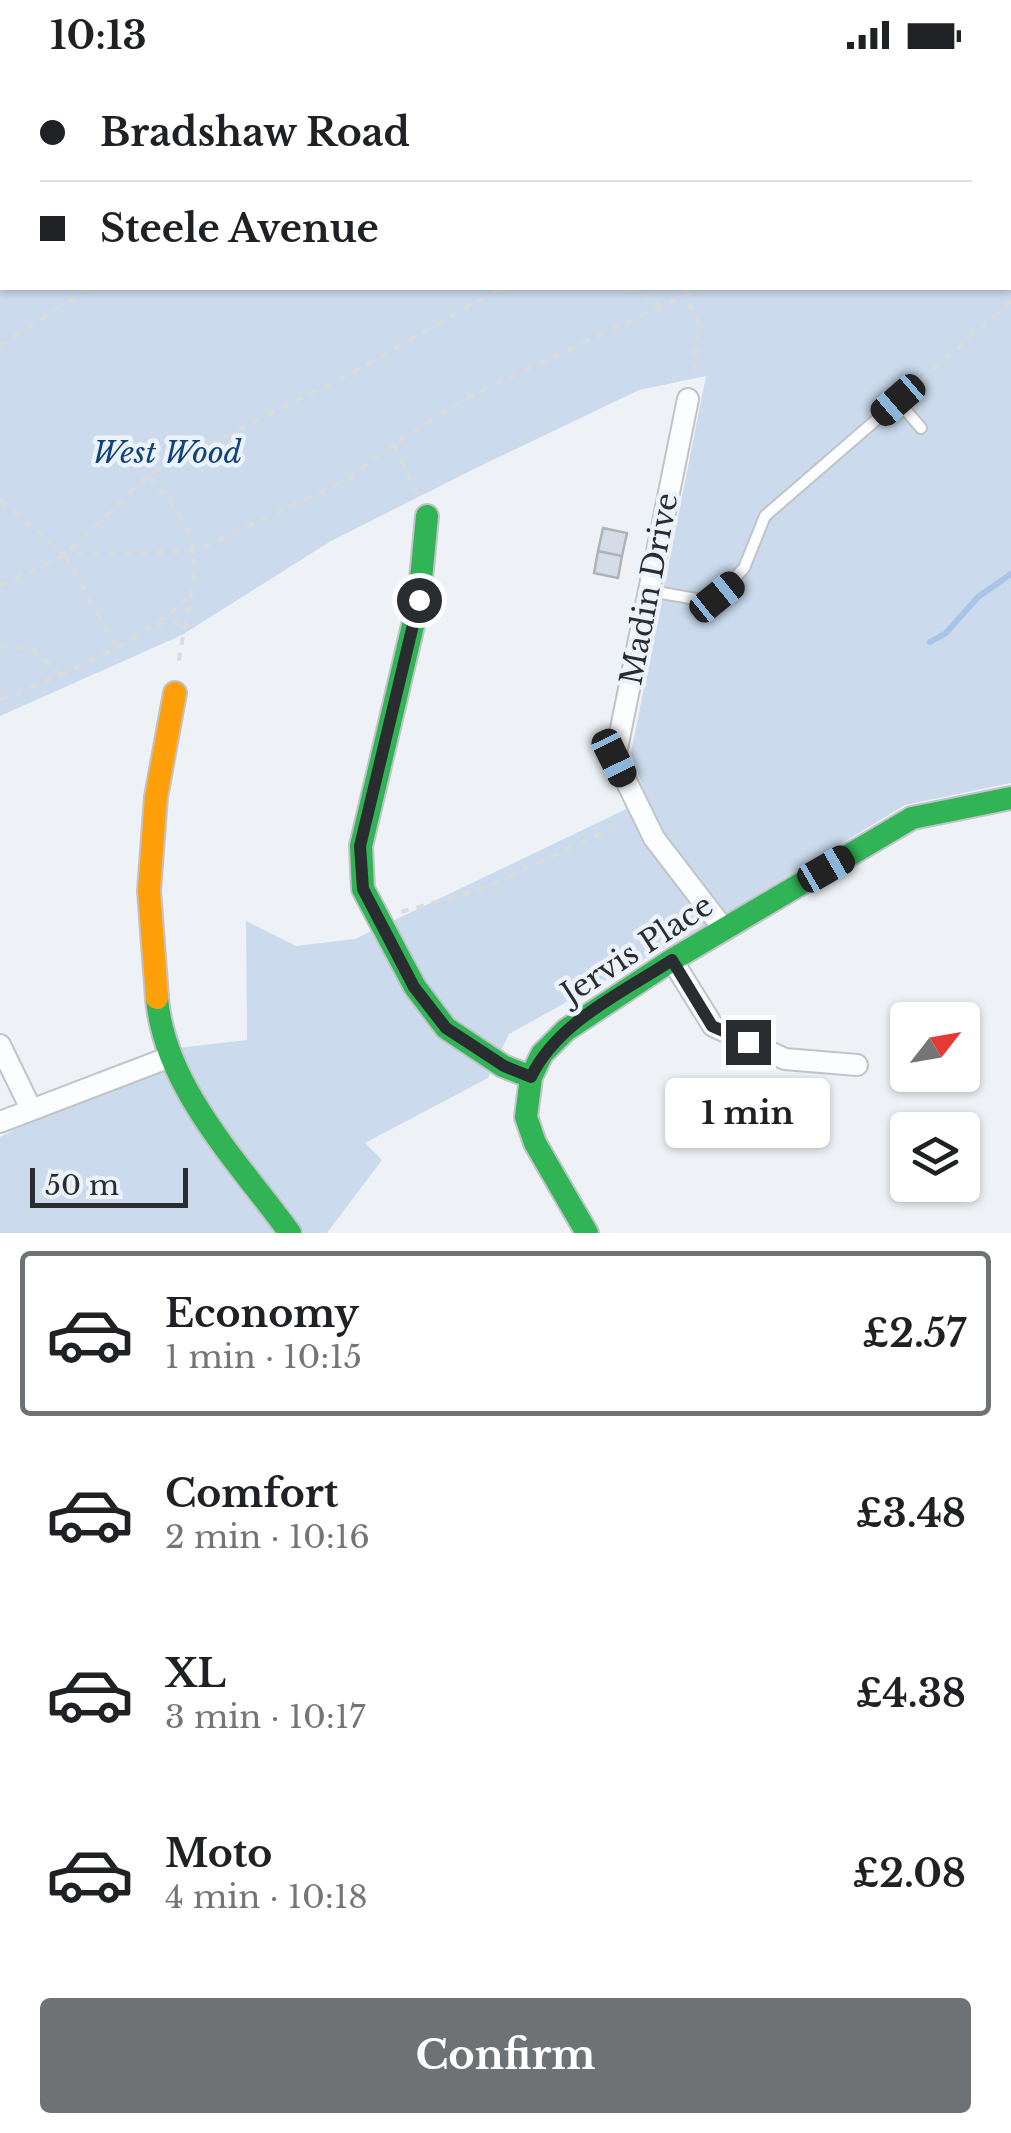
<!DOCTYPE html>
<html lang="en">
<head>
<meta charset="utf-8">
<style>
	body { margin:0; font-family:"Libre Baskerville",serif; background:#f6f6f6; color:#202124; height:100vh; display:flex; flex-direction:column; font-size:38px; white-space:nowrap }
	* { box-sizing:border-box; margin:0 }
	p { font-size:32px; color:#757577 }
	.icon { flex:none; width:55px; height:55px; fill:none; stroke:currentColor; stroke-width:2; stroke-linecap:round; stroke-linejoin:round }
	.map { position:relative; height:1163px; overflow:hidden }
	.details { display:flex; flex-direction:column; background:#fff; flex:1 }
	.details>* { flex:none }
	.hud { position:absolute; left:0px; top:0px; width:1012px; height:220px; box-shadow:0 2px 8px #0004; display:grid; align-content:center; height:220px; padding:0 40px; background:#fff }
	.needle { width:65px; rotate:59deg }
	.controls { position:absolute; left:890px; top:932px; display:grid; gap:20px }
	.controls a { display:grid; place-items:center; width:90px; height:90px; border-radius:10px; background:#fff; box-shadow:0 2px 8px #0004; font-size:50px }
	.scale { position:absolute; left:30px; bottom:25px; width:158px; box-sizing:border-box; padding-left:10px; border:5px solid #2a2d30; border-top:0; font-size:28px; line-height:35px; white-space:nowrap; color:#2a2d30; -webkit-text-stroke:8px #ebf2fa; paint-order:stroke }
	.end { position:absolute; width:45px; height:45px; margin:-22px; border:12px solid #2a2d30; background:#fff; box-shadow:0 0 0 5px #fff }
	.from { border-radius:50% }
	.bubble { position:absolute; height:70px; border-radius:10px; background:#fff; box-shadow:0 2px 8px #0004; font-size:32px; font-weight:700; line-height:70px; text-align:center }
	.car { position:absolute; width:30px; height:60px; margin:-30px -15px; border-radius:12px; box-shadow:0 0 8px 2px #0007; background:linear-gradient(#222 24%,#8ab4d8 0 40%,#222 0 76%,#8ab4d8 0 86%,#222 0) }
	.hud b { display:flex; align-items:center; gap:35px; height:95px; font-size:38px }
	.hud b+b { border-top:2px solid #e0e0e0 }
	.hud i { width:25px; height:25px; background:#202124 }
	ul { padding:18px 0 0; list-style:none }
	li { display:flex; align-items:center; gap:30px; height:165px; margin:0 20px 15px; padding:0 20px; border:5px solid transparent; border-radius:10px }
	li div { flex:1 }
	li b { display:block; font-size:38px }
	li em { font-style:normal; font-weight:700 }
	li.current { border-color:#6f7275 }
	li>.icon { width:90px; height:90px; stroke-width:1.5 }
	.action { display:flex; gap:20px; margin-top:auto; padding:20px 40px }
	.action a { flex:1; height:115px; border-radius:10px; background:#6f7275; color:#fff; font-size:40px; font-weight:700; line-height:115px; text-align:center }
	.status { display:flex; justify-content:space-between; align-items:center; height:70px; padding:0 50px; background:#fff; direction:ltr }
	.status svg { height:28px; fill:currentColor }
	.map>svg:first-child { display:block }
	.green { fill:#cbdbed }
	.lines { fill:none; stroke-linecap:round; stroke-linejoin:round }
	.stream { stroke:#a9c4e6; stroke-width:6 }
	.building { fill:#d3dce7; stroke:#b0b3b6; stroke-width:2.5 }
	.lane-casing { stroke:#c1c4c7; stroke-width:14 }
	.street-casing { stroke:#c1c4c7; stroke-width:24 }
	.fast-casing { stroke:#c1c4c7; stroke-width:26 }
	.slow-casing { stroke:#c1c4c7; stroke-width:26 }
	.path { stroke:#dadbdc; stroke-width:4; stroke-dasharray:8 8; stroke-linecap:butt }
	.lane { stroke:#fcfdfe; stroke-width:10 }
	.street { stroke:#fcfdfe; stroke-width:20 }
	.fast { stroke:#30b455; stroke-width:22 }
	.slow { stroke:#ff9f0a; stroke-width:22 }
	.route { stroke:#2a2d30; stroke-width:12 }
	.labels { text-anchor:middle; dominant-baseline:central; stroke-width:9; stroke-linejoin:round; paint-order:stroke }
	.park-label { font-size:30px; font-style:italic; fill:#0e437b; stroke:#ebf2fa }
	.street-label { font-size:30px; fill:#2a2d30; stroke:#ebf2fa }
</style>
</head>
<body>
<div class="status"><b>10:13</b><svg viewBox="0 0 49 12"><path d="M0 12V9h3v3zM5 12V6h3v6zM10 12V3h3v9zM15 12V0h3v12zM26 1h20v11H26zM47 4h2v5h-2z"/></svg></div>
<div class="map">
<svg width="1011" height="1163" viewBox="0 0 1011 1163">
	<rect width="100%" height="100%" fill="#eef2f6"/>
	<path class="green" d="M197,0H1011V713L905,735L731,841L509,964L488,1008L365,1073L382,1090L327,1163H0V1067L177,978L247,970L246,851L296,876L355,869L647,729L631,683L706,306L639,320L474,399L331,471L182,565L0,646V71L2,218H1010V2H190Z"/>
	<g class="lines">
		<path class="stream" d="M196,2L199,0
			M0,107H2
			M930,572L946,563L978,527L1011,504"/>
	</g>
	<path class="building" d="M603,458L627,463L622,486L598,481Z
		M598,481L622,486L618,508L594,503Z"/>
	<g class="lines">
		<g class="lane-casing">
			<path id="lane" d="M650,521L702,530L717,527L744,498L765,446L898,331L921,358"/>
		</g>
		<g class="street-casing">
			<path id="street" d="M688,329L615,688L654,768L723,858
				M672,890L713,956L785,989L857,995
				M0,975L31,1039
				M0,1052L170,987"/>
		</g>
		<g class="fast-casing">
			<path id="fast" d="M427,446L419,530L361,776L363,819L415,917L446,958L503,996L531,1007
				M157,928C164,1017 240,1094 290,1163
				M587,1163L535,1073L526,1047L531,1007L542,984L566,960L672,890L912,748L1011,728"/>
		</g>
		<g class="slow-casing">
			<path id="slow" d="M157,928L149,821L156,727L175,623"/>
		</g>
		<path class="path" d="M606,0L610,2
			M956,0L957,2
			M24,2L27,0
			M496,2L503,0
			M681,2L682,0
			M0,23L2,21
			M1010,26L1011,25
			M627,218L664,237
			M685,218V227L700,255L692,308
			M0,276L88,218
			M909,321L1011,231
			M394,374L417,424
			M148,406C220,479 189,509 178,598
			M0,430L65,485L196,481L350,408L394,374L478,322L701,218
			M65,485L118,580
			M0,516L65,485L148,405L350,304L501,218
			M157,555L182,553
			M0,576L32,579L61,604
			M0,630C68,601 133,578 187,528
			M401,842L484,818L624,753"/>
		<use href="#lane" class="lane"/>
		<use href="#street" class="street"/>
		<use href="#fast" class="fast"/>
		<use href="#slow" class="slow"/>
	</g>
	<g class="lines">
		<path class="route" d="M419,530L360,776L363,819L414,917L446,958L504,996L531,1007C557,952 622,923 672,890L712,956L748,972"/>
	</g>
	<g class="labels">
		<g class="park-label">
			<text x="167" y="382">West Wood</text>
		</g>
		<g class="street-label">
			<text transform="translate(649 519) rotate(-79)">Madin Drive</text>
			<text transform="translate(637 879) rotate(-33)">Jervis Place</text>
		</g>
	</g>
</svg>
<div class="controls">
<a><svg class="needle" viewBox="-14 -14 28 28"><path d="M0-13l5 13h-10z" fill="#e53935"/><path d="M0 13l5-13h-10z" fill="#757577"/></svg></a>
<a><svg class="icon" aria-label="layers" viewBox="0 0 24 24"><path d="M12 4l9 5-9 5-9-5zM3 14l9 5 9-5"/></svg></a>
</div>
<div class="scale">50 m</div>
<i class="end from" style="left:419px;top:530px"></i>
<i class="end" style="left:748px;top:972px"></i>
<div class="bubble" style="left:665px;top:1008px;width:165px">1 min</div>
<i class="car" style="left:898px;top:330px;rotate:229deg"></i>
<i class="car" style="left:717px;top:527px;rotate:51deg"></i>
<i class="car" style="left:614px;top:688px;rotate:154deg"></i>
<i class="car" style="left:826px;top:799px;rotate:60deg"></i>
<div class="hud">
<b><i class="from"></i>Bradshaw Road</b>
<b><i></i>Steele Avenue</b>
</div>
</div>
<section class="details">
<ul>
<li class="current"><svg class="icon" aria-label="car" viewBox="0 0 24 24"><path d="M5 17H2v-5l4-1 3-4h7l3 4 3 1v5h-3M9 17h6M6 11h13"/><circle cx="7" cy="17" r="2"/><circle cx="17" cy="17" r="2"/></svg><div><b>Economy</b><p>1 min · 10:15</p></div><em>£2.57</em></li>
<li><svg class="icon" aria-label="car" viewBox="0 0 24 24"><path d="M5 17H2v-5l4-1 3-4h7l3 4 3 1v5h-3M9 17h6M6 11h13"/><circle cx="7" cy="17" r="2"/><circle cx="17" cy="17" r="2"/></svg><div><b>Comfort</b><p>2 min · 10:16</p></div><em>£3.48</em></li>
<li><svg class="icon" aria-label="car" viewBox="0 0 24 24"><path d="M5 17H2v-5l4-1 3-4h7l3 4 3 1v5h-3M9 17h6M6 11h13"/><circle cx="7" cy="17" r="2"/><circle cx="17" cy="17" r="2"/></svg><div><b>XL</b><p>3 min · 10:17</p></div><em>£4.38</em></li>
<li><svg class="icon" aria-label="car" viewBox="0 0 24 24"><path d="M5 17H2v-5l4-1 3-4h7l3 4 3 1v5h-3M9 17h6M6 11h13"/><circle cx="7" cy="17" r="2"/><circle cx="17" cy="17" r="2"/></svg><div><b>Moto</b><p>4 min · 10:18</p></div><em>£2.08</em></li>
</ul>
<div class="action"><a>Confirm</a></div>
</section>
</body>
</html>
